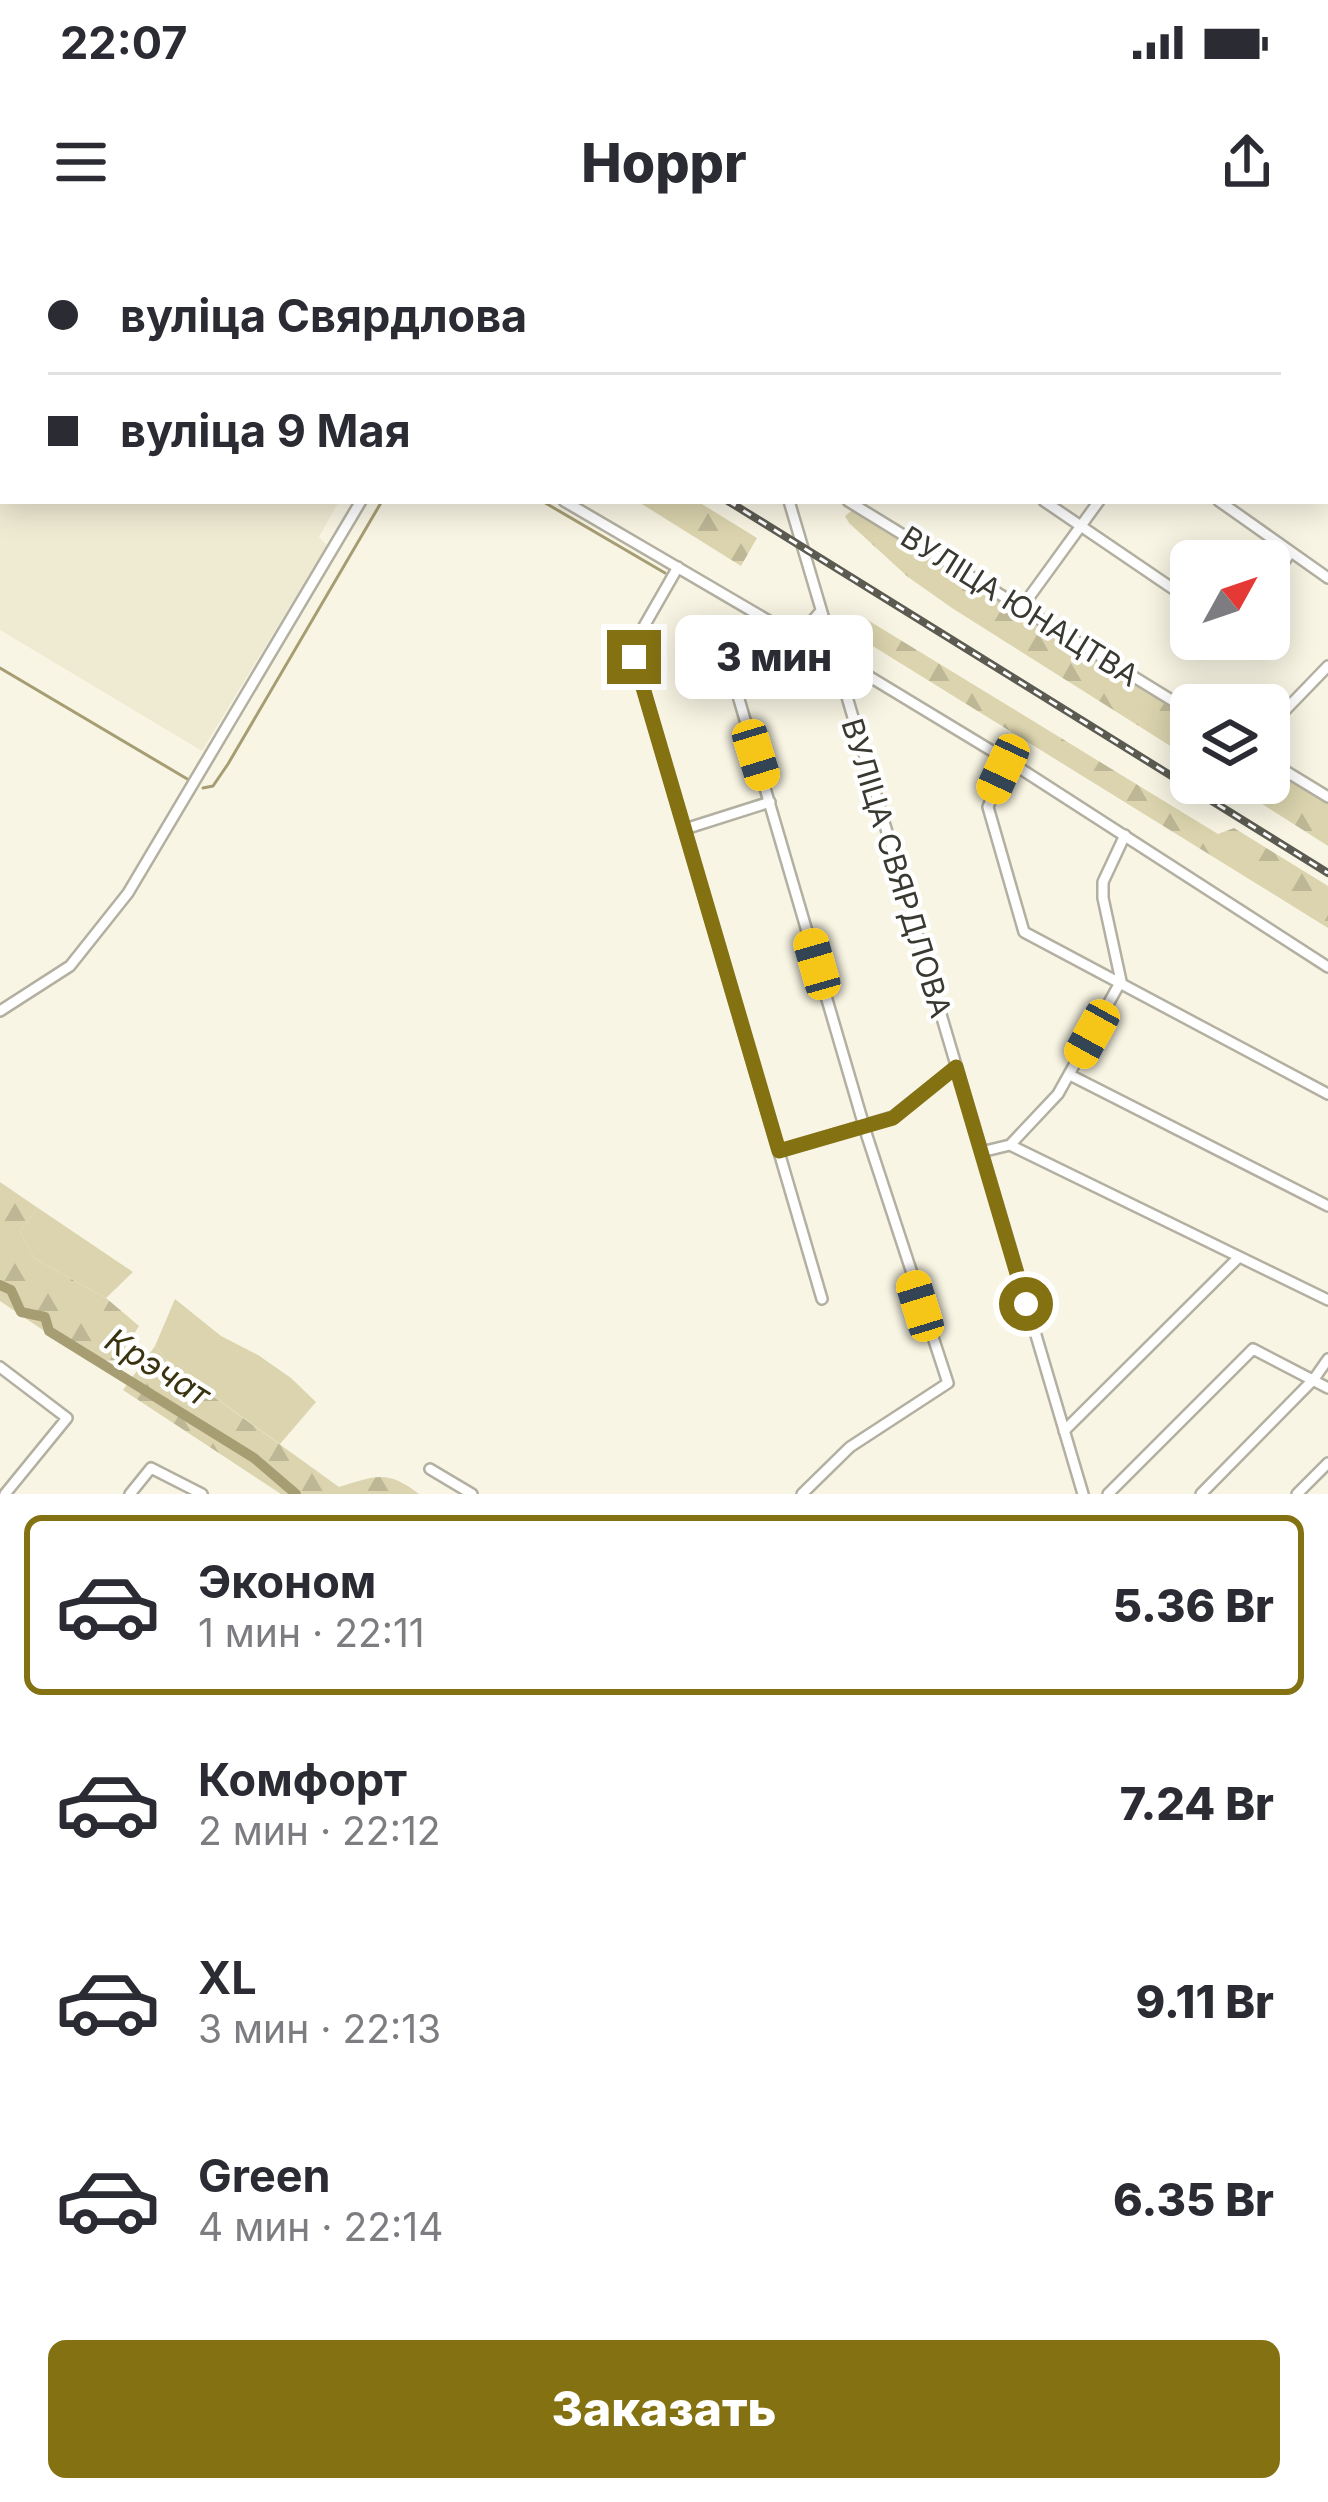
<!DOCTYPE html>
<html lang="ru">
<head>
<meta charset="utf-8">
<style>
	body { margin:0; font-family:Inter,sans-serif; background:#f7f7f7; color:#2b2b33; height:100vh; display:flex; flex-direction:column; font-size:45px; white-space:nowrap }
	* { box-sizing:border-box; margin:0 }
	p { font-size:39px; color:#7c7c81 }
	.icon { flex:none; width:66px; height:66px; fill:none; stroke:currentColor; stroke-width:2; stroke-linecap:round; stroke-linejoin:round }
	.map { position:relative; height:1254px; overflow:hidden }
	.details { display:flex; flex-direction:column; background:#fff; flex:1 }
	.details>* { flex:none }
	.banner { position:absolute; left:0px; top:0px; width:1329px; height:264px; box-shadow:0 6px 30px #0003; display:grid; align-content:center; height:264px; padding:0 48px; background:#fff }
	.needle { width:78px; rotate:50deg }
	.controls { position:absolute; left:1170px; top:300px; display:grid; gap:24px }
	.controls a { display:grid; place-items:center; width:120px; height:120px; border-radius:18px; background:#fff; box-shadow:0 6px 30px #0003; font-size:60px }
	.end { position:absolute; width:54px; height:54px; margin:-27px; border:15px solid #837112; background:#fff; box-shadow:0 0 0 6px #fff }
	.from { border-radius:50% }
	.bubble { position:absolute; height:84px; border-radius:18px; background:#fff; box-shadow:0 6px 30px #0003; font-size:39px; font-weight:800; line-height:84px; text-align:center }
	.car { position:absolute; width:36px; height:72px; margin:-36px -18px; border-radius:15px; box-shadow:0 0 9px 3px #0007; background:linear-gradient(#f5c518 24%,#345 0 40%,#f5c518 0 76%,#345 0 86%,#f5c518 0) }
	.banner b { display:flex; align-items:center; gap:42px; height:114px; font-size:45px }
	.banner b+b { border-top:3px solid #e1e1e2 }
	.banner i { width:30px; height:30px; background:#2b2b33 }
	ul { padding:21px 0 0; list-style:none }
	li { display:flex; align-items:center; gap:36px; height:180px; margin:0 24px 18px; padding:0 24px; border:6px solid transparent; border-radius:18px }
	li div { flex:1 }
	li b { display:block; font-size:45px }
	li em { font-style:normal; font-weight:800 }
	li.active { border-color:#837112 }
	li>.icon { width:108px; height:108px; stroke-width:1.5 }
	.button { display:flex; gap:24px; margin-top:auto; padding:24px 48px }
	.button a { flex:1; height:138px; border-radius:18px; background:#837112; color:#fff; font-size:48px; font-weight:800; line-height:138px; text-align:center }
	.status { display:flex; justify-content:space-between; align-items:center; height:84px; padding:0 60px; background:#fff; direction:ltr }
	.status svg { height:33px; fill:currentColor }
	header { display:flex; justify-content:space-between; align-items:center; height:156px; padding:0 48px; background:#fff; font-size:54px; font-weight:800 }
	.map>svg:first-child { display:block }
	.built { fill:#efebd3 }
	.forest { fill:url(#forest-firs) }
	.garden { fill:#dbd4ae }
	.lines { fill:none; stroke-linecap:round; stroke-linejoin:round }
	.stream { stroke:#a69d73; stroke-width:3 }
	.river { stroke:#a69d73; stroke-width:10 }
	.minor-casing { stroke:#b3b0a1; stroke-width:14 }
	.minor { stroke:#fff; stroke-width:9 }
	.rail-casing { stroke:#5c5b52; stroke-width:8 }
	.rail { stroke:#fff; stroke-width:3; stroke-dasharray:9; stroke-linecap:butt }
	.route { stroke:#837112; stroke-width:15 }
	.labels { text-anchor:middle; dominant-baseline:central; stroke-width:9; stroke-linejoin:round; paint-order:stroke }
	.street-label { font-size:30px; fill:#393831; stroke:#fff }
	.water-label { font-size:33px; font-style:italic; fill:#3a3310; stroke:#fff }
</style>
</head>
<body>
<div class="status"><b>22:07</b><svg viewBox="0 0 49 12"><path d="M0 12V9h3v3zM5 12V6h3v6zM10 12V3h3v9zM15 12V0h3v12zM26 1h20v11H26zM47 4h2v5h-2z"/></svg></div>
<header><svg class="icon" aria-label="menu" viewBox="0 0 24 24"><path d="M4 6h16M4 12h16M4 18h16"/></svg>Hoppr<svg class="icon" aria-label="share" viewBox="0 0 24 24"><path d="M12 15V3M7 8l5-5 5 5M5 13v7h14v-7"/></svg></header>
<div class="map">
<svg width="1328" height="1254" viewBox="0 0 1328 1254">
	<defs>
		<pattern id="forest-firs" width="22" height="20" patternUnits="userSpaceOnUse" patternTransform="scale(3)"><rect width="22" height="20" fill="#dbd4ae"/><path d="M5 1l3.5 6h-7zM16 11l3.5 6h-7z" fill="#bdb796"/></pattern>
	</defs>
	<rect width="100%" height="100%" fill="#f8f5e4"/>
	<path class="built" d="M0,0L211,3H3V261H339L319,297L327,305L202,511L0,390Z"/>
	<path class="forest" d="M637,261H697L757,298L741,326Z
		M854,269L1191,477V519L952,368L908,337L849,283L845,276Z
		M866,379L1218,594L1234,588L1328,646V688L863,400L857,387Z
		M1269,526L1328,564V606L1229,543H1269Z
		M0,942L38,968L20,991L35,1019L106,1058L139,1086L117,1120L90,1122L0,1061Z
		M155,1106L175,1129L339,1247C375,1236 387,1229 419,1254H281L123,1150Z"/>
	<path class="garden" d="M38,968L133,1032L106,1058L35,1019L20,991Z
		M175,1059L221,1096L258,1115L291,1138L316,1162L280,1204L175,1129L155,1106Z"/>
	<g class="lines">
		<path class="stream" d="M542,261L665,333
			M0,428L189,540
			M203,548L213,546L228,524L382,261"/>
		<path class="river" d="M0,1045L11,1050L21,1072L45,1077L49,1091L254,1218L296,1254"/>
		<g class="minor-casing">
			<path id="minor" d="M710,0L711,3
				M1053,0L1060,3
				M1268,0L1271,3
				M759,3L762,0
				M1326,31L1328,29
				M1326,58L1328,61
				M1326,172L1328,174
				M564,261L822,412L842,420L1007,520L1328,727
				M789,261L1083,1254
				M848,261L1191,472
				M1044,261L1191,361
				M1219,261L1328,338
				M678,327L635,402L634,417L822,1059
				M1269,343L1291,312
				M1022,367L1099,261
				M793,393L808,386L820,372
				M731,432L867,896L948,1143L850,1207L802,1254
				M1269,487L1328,426
				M1007,520L988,567L1024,692L1328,854
				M1269,521L1328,557
				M685,589L770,562
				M0,771L70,726L128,653L361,261
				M1070,835L1328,966
				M1010,905L1058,854L1121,741L1103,658V642L1125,595
				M779,911L893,877L956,827
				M981,912L1010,905L1328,1060
				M0,1127L67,1178L5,1254
				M1064,1191L1237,1019
				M430,1229L472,1254
				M130,1254L151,1228L202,1254
				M1108,1254L1253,1109L1328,1148
				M1201,1254L1314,1139L1328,1119
				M1297,1254L1328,1223"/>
		</g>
		<use href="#minor" class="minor"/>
		<g class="rail-casing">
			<path id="rail" d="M308,0L312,3
				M0,151L3,153
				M0,177L3,179
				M728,261L1328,633"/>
		</g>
		<use href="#rail" class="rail"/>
	</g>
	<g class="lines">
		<path class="route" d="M634,417L779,911L893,878L956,827L1026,1064"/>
	</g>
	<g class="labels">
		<g class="street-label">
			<text transform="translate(1020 366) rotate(32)">ВУЛІЦА ЮНАЦТВА</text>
			<text transform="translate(897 628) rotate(73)">ВУЛІЦА СВЯРДЛОВА</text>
		</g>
		<g class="water-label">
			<text transform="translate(158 1127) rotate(32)">Крэчат</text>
		</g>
	</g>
</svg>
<div class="controls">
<a><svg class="needle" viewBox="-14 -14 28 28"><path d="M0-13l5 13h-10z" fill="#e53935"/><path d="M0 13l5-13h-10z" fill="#7c7c81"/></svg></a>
<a><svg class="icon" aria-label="layers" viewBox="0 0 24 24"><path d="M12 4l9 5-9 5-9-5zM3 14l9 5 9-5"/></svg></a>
</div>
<i class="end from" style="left:1026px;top:1064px"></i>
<i class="end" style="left:634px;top:417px"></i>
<div class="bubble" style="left:675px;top:375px;width:198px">3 мин</div>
<i class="car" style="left:756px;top:515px;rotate:163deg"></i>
<i class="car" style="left:1003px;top:529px;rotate:205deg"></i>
<i class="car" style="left:817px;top:724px;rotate:344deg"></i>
<i class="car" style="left:1092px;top:794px;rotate:209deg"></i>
<i class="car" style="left:920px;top:1066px;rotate:343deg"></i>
<div class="banner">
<b><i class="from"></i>вуліца Свярдлова</b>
<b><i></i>вуліца 9 Мая</b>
</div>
</div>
<section class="details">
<ul>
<li class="active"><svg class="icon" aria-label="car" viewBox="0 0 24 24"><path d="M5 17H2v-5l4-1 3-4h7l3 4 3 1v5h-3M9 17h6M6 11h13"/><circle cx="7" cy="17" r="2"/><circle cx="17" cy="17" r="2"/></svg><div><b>Эконом</b><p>1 мин · 22:11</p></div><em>5.36 Br</em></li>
<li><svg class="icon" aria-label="car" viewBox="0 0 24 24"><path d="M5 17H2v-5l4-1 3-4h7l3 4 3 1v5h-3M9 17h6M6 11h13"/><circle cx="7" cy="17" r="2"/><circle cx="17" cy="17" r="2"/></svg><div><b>Комфорт</b><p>2 мин · 22:12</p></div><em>7.24 Br</em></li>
<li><svg class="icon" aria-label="car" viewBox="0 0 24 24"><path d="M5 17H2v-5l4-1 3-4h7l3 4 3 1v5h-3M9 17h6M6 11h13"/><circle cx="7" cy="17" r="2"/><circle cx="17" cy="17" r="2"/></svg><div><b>XL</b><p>3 мин · 22:13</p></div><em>9.11 Br</em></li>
<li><svg class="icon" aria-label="car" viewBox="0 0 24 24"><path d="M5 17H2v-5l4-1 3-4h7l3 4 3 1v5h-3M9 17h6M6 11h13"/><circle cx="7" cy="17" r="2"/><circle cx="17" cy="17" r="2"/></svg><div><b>Green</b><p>4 мин · 22:14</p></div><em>6.35 Br</em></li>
</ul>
<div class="button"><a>Заказать</a></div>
</section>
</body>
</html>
